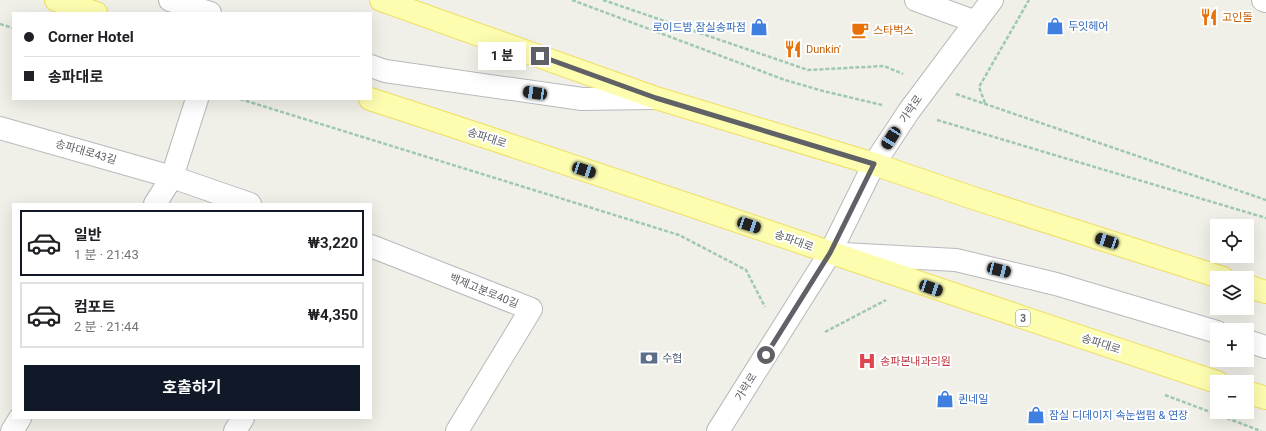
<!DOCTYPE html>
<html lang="ko">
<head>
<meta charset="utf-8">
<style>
	body { margin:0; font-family:Roboto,"Noto Sans KR",sans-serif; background:#f2f2f2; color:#202124; height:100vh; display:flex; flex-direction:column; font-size:15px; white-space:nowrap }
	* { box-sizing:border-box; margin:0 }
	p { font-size:13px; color:#757577 }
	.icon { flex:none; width:22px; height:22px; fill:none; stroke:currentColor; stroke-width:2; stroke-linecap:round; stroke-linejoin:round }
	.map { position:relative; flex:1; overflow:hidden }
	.drawer { position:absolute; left:12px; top:203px; width:360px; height:216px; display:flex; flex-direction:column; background:#fff; border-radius:0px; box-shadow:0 4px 16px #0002 }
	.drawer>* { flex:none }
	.banner { position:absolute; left:12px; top:12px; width:360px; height:88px; border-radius:0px; box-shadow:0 4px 16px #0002; display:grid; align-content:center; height:88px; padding:0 12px; background:#fff }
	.tools { position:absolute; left:1210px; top:219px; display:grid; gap:8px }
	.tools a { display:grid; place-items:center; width:44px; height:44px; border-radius:0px; background:#fff; box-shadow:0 4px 16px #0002; font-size:20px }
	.end { position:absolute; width:18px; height:18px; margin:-9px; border:5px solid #5f6167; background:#fff; box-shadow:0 0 0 2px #fff }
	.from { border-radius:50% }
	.bubble { position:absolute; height:28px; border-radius:0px; background:#fff; box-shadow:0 4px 16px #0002; font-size:13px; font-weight:700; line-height:28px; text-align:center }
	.car { position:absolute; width:12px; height:24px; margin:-12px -6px; border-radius:5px; box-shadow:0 0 3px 1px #0007; background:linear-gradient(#222 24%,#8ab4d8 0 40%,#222 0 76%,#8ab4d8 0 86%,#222 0) }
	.banner b { display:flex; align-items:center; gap:14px; height:38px; font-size:15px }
	.banner b+b { border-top:1px solid #e0e0e0 }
	.banner i { width:10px; height:10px; background:#202124 }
	ul { padding:7px 0 0; list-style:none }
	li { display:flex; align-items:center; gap:12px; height:66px; margin:0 8px 6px; padding:0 4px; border:2px solid #e0e0e0; border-radius:0px }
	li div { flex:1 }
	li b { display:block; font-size:15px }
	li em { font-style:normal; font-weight:700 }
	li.selected { border-color:#111827 }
	li>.icon { width:36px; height:36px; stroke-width:1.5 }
	.cta { display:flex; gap:8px; margin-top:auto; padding:8px 12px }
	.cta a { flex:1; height:46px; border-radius:0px; background:#111827; color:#fff; font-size:16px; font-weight:700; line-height:46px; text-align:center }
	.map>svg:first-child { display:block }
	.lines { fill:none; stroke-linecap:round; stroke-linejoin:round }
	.minor-casing { stroke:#b8b9bd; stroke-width:24 }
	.major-casing { stroke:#efde62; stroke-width:24 }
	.path { stroke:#9ec8b1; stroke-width:2.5; stroke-dasharray:4 2; stroke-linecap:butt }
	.minor { stroke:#fff; stroke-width:22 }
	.major { stroke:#fdfdb0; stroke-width:22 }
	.route { stroke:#5f6167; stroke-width:5 }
	.labels { text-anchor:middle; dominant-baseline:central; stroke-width:4; stroke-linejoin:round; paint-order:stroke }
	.shield { fill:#fff; stroke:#8f9095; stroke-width:1 }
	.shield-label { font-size:10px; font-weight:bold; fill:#5f6167 }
	.food-label { font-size:11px; fill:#c56008; stroke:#fff; text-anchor:start }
	.shop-label { font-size:11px; fill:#366cbe; stroke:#fff; text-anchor:start }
	.street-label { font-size:11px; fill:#5f6167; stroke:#fff }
	.service-label { font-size:11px; fill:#4e5e75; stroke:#fff; text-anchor:start }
	.health-label { font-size:11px; fill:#be3a42; stroke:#fff; text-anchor:start }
</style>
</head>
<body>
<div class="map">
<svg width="1266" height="431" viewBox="0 0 1266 431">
	<rect width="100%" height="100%" fill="#f0f0e8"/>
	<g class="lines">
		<g class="minor-casing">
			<path id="minor" d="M170,0L210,13
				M916,0L976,22
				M1263,0L1266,1
				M371,66L385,71L582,99L653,98
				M0,128L172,177L250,204
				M155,204L172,177L197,99
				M371,246L531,309L457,431
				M843,254L956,260L1056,284L1217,332
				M1247,341L1266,347
				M12,431L20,418
				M235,431L243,418
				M718,431L830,253L874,164L909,111L992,0"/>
		</g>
		<g class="major-casing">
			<path id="major" d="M56,0L96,13
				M381,0L656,98L874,164L976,199L1223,278
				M370,99C654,191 934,289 1217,382
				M1247,286L1266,292
				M1247,392L1266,398"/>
		</g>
		<path class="path" d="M572,0L785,80L823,91L882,105
			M603,0L808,70L884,66L903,74
			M0,24L13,28
			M956,94L1266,200
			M240,99L679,235L746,270L765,307
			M985,103L979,87L1029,0
			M937,120L1266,218
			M825,332L886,300
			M1165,395L1261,431"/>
		<use href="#minor" class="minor"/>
		<use href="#major" class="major"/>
	</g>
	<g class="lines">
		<path class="route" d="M540,56L656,98L874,164L830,253L766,355"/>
	</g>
	<defs>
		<g id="restaurant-bare" transform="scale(1.38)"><path d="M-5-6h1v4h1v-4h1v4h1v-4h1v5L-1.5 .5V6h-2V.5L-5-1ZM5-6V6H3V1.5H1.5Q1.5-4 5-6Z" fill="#e8710a" stroke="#fff" stroke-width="2.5" paint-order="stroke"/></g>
		<g id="shop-bare" transform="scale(1.38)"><path d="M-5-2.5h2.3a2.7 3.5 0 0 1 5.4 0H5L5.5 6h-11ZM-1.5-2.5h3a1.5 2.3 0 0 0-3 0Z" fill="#3f7fe0" stroke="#fff" stroke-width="2.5" paint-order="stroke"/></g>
		<g id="cafe-bare" transform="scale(1.38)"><path d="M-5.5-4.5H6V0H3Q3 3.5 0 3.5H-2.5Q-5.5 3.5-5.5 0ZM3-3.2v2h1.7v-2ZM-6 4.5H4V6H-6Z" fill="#e8710a" stroke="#fff" stroke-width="2.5" paint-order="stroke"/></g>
		<g id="bank-bare" transform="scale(1.38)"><path d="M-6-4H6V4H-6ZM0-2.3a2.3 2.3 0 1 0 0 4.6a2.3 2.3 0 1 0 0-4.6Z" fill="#5c6f8a" stroke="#fff" stroke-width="2.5" paint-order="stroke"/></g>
		<g id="hospital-bare" transform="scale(1.38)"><path d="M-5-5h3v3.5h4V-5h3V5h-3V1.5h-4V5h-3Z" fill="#e0444e" stroke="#fff" stroke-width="2.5" paint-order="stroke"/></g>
	</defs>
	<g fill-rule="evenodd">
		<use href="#restaurant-bare" x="1209" y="17"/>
		<use href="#shop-bare" x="1055" y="26"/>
		<use href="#shop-bare" x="759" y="27"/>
		<use href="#cafe-bare" x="860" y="30"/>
		<use href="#restaurant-bare" x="793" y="49"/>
		<use href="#bank-bare" x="649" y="358"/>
		<use href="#hospital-bare" x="867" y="361"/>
		<use href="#shop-bare" x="945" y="399"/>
		<use href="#shop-bare" x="1036" y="415"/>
	</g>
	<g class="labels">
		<rect class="shield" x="1016" y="310" width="14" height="16" rx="3"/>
		<g class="shield-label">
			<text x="1023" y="318">3</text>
		</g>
		<g class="food-label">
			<text x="1222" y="17">고인돌</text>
			<text x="873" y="30">스타벅스</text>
			<text x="806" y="49">Dunkin'</text>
		</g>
		<g class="shop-label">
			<text x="1068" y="26">두잇헤어</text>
			<text x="746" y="27" text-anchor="end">로이드밤 잠실송파점</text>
			<text x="958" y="399">퀸네일</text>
			<text x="1049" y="415">잠실 디데이지 속눈썹펌 &amp; 연장</text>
		</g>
		<g class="street-label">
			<text transform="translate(911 109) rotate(-55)">가락로</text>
			<text transform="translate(487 138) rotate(18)">송파대로</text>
			<text transform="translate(86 152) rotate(16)">송파대로43길</text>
			<text transform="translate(794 241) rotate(20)">송파대로</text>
			<text transform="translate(484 291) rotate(22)">백제고분로40길</text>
			<text transform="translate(1101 344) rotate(18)">송파대로</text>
			<text transform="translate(746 387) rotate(-58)">가락로</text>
		</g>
		<g class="service-label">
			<text x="662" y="358">수협</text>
		</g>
		<g class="health-label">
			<text x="880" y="361">송파본내과의원</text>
		</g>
	</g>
</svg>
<div class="tools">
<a><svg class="icon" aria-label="locate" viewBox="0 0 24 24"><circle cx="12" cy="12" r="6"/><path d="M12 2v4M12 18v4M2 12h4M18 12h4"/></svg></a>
<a><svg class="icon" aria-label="layers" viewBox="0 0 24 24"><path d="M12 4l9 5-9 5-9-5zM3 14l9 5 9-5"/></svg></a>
<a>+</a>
<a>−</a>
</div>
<i class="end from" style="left:766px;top:355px"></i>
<i class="end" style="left:540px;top:56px"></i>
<div class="bubble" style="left:478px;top:42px;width:48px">1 분</div>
<i class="car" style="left:535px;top:93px;rotate:278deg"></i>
<i class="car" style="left:891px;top:138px;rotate:213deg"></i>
<i class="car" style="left:584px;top:170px;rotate:108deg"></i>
<i class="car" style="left:749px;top:225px;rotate:108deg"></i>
<i class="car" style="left:1107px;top:241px;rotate:288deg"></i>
<i class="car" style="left:999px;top:270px;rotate:104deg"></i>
<i class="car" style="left:931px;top:288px;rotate:109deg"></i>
<div class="banner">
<b><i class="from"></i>Corner Hotel</b>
<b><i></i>송파대로</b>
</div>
<section class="drawer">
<ul>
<li class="selected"><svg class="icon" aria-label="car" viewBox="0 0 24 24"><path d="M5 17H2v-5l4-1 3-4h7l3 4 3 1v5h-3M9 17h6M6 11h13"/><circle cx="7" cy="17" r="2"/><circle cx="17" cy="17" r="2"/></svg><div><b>일반</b><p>1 분 · 21:43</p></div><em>₩3,220</em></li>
<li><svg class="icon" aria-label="car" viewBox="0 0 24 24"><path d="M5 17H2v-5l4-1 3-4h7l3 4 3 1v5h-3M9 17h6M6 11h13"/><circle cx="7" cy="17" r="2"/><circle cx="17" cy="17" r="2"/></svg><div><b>컴포트</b><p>2 분 · 21:44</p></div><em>₩4,350</em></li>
</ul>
<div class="cta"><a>호출하기</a></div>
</section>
</div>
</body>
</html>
